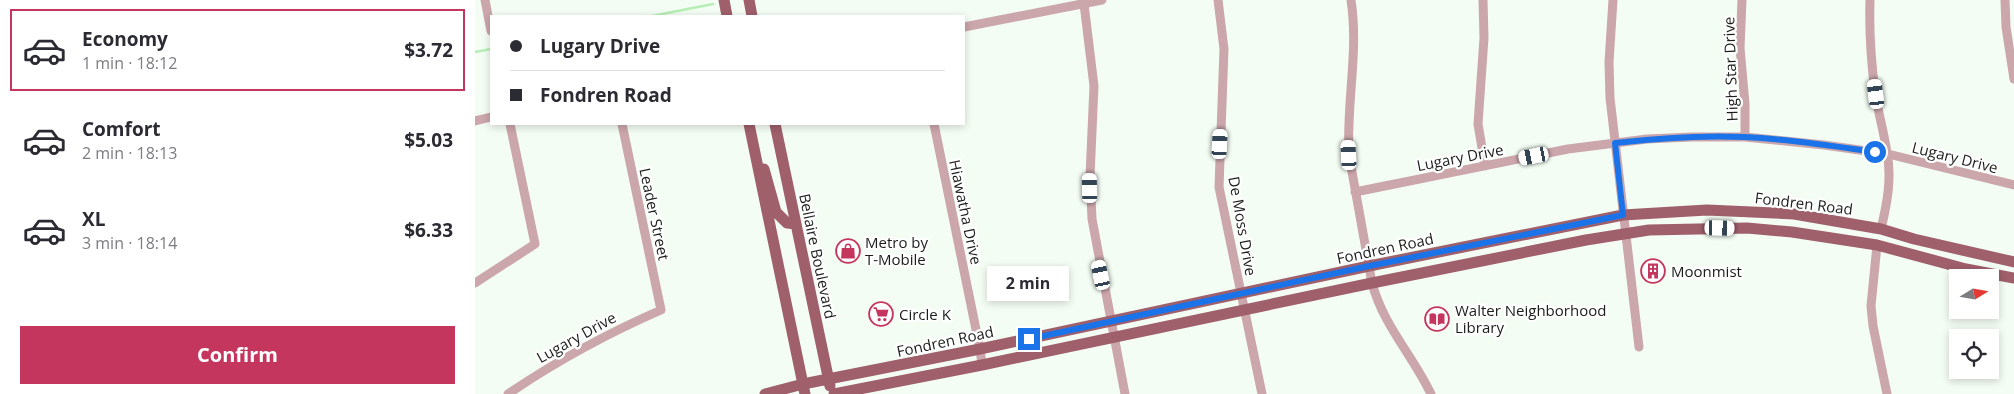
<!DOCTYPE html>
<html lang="en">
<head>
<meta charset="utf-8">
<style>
	body { margin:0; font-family:"Open Sans",sans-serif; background:#f2f2f3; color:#2b2b33; height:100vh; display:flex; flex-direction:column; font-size:19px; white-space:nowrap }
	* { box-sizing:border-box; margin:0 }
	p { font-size:16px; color:#7c7c81 }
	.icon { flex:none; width:28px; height:28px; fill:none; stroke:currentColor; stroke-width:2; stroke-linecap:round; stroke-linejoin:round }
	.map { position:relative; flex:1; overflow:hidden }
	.panel { display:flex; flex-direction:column; background:#fff; width:475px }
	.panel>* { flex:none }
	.top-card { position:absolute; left:15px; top:15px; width:475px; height:110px; border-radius:0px; box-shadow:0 2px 8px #0003; display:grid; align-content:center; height:110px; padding:0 20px; background:#fff }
	.needle { width:32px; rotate:79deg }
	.tools { position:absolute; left:1474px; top:269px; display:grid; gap:10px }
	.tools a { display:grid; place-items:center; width:50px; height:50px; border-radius:0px; background:#fff; box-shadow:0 2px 8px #0003; font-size:25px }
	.end { position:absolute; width:22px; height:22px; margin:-11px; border:6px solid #1a73e8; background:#fff; box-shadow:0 0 0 2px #fff }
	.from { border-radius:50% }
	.bubble { position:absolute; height:35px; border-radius:0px; background:#fff; box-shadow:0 2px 8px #0003; font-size:16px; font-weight:700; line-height:35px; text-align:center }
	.car { position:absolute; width:15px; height:30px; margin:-15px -8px; border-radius:6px; box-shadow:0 0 4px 1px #0007; background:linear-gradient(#fff 24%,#345 0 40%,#fff 0 76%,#345 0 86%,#fff 0) }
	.top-card b { display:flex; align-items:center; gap:18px; height:48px; font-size:19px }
	.top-card b+b { border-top:1px solid #e1e1e2 }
	.top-card i { width:12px; height:12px; background:#2b2b33 }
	ul { padding:9px 0 0; list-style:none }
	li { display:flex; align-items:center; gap:15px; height:82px; margin:0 10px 8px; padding:0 10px; border:2px solid transparent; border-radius:0px }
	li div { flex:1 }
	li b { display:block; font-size:19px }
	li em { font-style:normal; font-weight:700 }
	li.selected { border-color:#c5365e }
	li>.icon { width:45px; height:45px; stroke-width:1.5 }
	.action { display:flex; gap:10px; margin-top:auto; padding:10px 20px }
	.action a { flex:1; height:58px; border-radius:0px; background:#c5365e; color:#fff; font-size:20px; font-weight:700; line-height:58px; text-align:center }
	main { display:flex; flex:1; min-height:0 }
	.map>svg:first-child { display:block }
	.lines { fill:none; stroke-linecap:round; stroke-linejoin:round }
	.stream { stroke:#b5efb5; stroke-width:2.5 }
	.minor { stroke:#cba6ab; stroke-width:9 }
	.major { stroke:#9f5f6b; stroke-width:11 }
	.route { stroke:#1a73e8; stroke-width:6 }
	.labels { text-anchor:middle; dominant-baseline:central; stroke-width:4.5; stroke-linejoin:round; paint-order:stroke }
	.street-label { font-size:15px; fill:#1a1d1a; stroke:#fff }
	.poi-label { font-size:15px; fill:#1a1d1a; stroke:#fff; text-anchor:start }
</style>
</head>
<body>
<main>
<section class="panel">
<ul>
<li class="selected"><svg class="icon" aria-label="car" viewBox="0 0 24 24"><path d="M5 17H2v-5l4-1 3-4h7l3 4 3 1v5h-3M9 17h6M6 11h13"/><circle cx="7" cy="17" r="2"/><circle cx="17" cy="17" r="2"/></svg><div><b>Economy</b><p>1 min · 18:12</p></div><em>$3.72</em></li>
<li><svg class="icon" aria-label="car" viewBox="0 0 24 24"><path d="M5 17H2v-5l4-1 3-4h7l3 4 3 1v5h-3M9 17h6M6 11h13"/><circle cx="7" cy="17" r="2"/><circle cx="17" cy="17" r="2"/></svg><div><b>Comfort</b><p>2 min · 18:13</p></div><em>$5.03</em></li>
<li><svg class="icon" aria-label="car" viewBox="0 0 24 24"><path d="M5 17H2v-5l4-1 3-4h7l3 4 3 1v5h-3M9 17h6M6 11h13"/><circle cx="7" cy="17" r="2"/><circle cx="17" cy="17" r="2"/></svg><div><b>XL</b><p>3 min · 18:14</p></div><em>$6.33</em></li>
</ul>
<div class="action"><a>Confirm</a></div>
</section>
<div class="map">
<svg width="1539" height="394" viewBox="0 0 1539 394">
	<rect width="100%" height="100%" fill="#f4fdf4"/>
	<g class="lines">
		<path class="stream" d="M177,16L238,4
			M0,52L16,49"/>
		<path class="minor" d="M10,0L16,31
			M743,0L749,49L744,187L787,394
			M876,0C884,52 871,103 874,155L897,283C908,325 938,356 956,394
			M1008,0L1009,38L1003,124L1010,166
			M1138,0L1134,62L1135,98L1164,347
			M1267,0L1265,48L1270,104V137
			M1395,0C1394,31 1396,61 1400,92C1403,112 1409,132 1412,153C1417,178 1412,204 1406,229
			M1530,0L1531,27L1539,79
			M609,4L619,86L615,176L617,219L650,394
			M489,27L627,0
			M0,121L16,117
			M459,124L505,349L507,365
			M880,192L1093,149L1172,139L1217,137H1270L1349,145L1413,154L1539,185
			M1402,245L1396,306L1398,326L1412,394
			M0,283L60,244L35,124
			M33,394C83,360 131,334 186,310L147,124"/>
		<path class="major" d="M249,0L252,16
			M274,0L277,16
			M274,124L330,394
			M300,124L355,386
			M289,169L301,212L312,223L321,224
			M290,394L328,384L505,349L894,266L1148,215L1232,210L1319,214L1406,229L1439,239L1539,262
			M359,394L507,365L897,283L1111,240L1174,230L1272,228L1317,232L1402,245L1491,269L1539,278"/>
	</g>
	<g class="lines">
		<path class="route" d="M554,339L894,266L1148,215L1140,143C1183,138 1227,135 1270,137C1313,139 1357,146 1400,152"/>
	</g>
	<defs>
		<g id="shop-ring" transform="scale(1.25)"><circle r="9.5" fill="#fff" stroke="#c5365e" stroke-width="1.5"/><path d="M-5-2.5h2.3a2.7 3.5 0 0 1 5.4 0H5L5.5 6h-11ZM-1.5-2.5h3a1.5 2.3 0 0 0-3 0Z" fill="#c5365e"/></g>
		<g id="building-ring" transform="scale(1.25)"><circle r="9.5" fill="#fff" stroke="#c5365e" stroke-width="1.5"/><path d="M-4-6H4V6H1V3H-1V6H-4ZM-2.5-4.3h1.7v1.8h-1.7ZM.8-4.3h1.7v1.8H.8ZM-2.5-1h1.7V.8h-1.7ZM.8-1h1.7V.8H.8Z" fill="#c5365e"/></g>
		<g id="supermarket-ring" transform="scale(1.25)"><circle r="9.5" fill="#fff" stroke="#c5365e" stroke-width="1.5"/><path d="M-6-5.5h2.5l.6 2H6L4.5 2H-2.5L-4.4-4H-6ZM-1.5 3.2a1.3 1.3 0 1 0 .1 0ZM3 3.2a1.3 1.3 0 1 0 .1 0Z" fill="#c5365e"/></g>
		<g id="library-ring" transform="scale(1.25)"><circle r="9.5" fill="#fff" stroke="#c5365e" stroke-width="1.5"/><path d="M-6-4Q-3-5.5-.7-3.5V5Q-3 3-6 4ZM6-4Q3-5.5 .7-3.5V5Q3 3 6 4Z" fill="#c5365e"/></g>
	</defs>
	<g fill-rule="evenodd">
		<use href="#shop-ring" x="373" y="251"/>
		<use href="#building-ring" x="1178" y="271"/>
		<use href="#supermarket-ring" x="406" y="314"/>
		<use href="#library-ring" x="962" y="319"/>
	</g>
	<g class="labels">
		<g class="street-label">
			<text transform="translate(1255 69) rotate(-92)">High Star Drive</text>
			<text transform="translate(985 157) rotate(-11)">Lugary Drive</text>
			<text transform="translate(1480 157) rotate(14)">Lugary Drive</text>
			<text transform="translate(1329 203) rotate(7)">Fondren Road</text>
			<text transform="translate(491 212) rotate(78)">Hiawatha Drive</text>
			<text transform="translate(180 214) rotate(78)">Leader Street</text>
			<text transform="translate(768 226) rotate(80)">De Moss Drive</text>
			<text transform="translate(910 248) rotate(-12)">Fondren Road</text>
			<text transform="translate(343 256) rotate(78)">Bellaire Boulevard</text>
			<text transform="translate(101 337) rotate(-29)">Lugary Drive</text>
			<text transform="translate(470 341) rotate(-12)">Fondren Road</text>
		</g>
		<g class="poi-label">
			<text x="390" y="242">Metro by<tspan x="390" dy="17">T-Mobile</tspan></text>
			<text x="1196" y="271">Moonmist</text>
			<text x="980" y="310">Walter Neighborhood<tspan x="980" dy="17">Library</tspan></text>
			<text x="424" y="314">Circle K</text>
		</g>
	</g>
</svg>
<div class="tools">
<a><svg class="needle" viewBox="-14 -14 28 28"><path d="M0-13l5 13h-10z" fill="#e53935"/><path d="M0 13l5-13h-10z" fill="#7c7c81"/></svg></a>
<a><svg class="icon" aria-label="locate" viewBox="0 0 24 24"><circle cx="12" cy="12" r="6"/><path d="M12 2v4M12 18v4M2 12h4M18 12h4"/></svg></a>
</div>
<i class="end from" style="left:1400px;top:152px"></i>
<i class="end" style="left:554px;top:339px"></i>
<div class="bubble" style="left:512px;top:266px;width:82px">2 min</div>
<i class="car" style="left:1401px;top:94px;rotate:353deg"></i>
<i class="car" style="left:745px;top:144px;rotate:3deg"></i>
<i class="car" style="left:874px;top:155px;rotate:357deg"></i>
<i class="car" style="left:1059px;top:156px;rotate:259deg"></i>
<i class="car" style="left:615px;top:188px;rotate:359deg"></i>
<i class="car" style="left:1245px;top:228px;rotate:91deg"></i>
<i class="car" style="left:626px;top:275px;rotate:348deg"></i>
<div class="top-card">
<b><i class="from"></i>Lugary Drive</b>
<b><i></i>Fondren Road</b>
</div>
</div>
</main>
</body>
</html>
